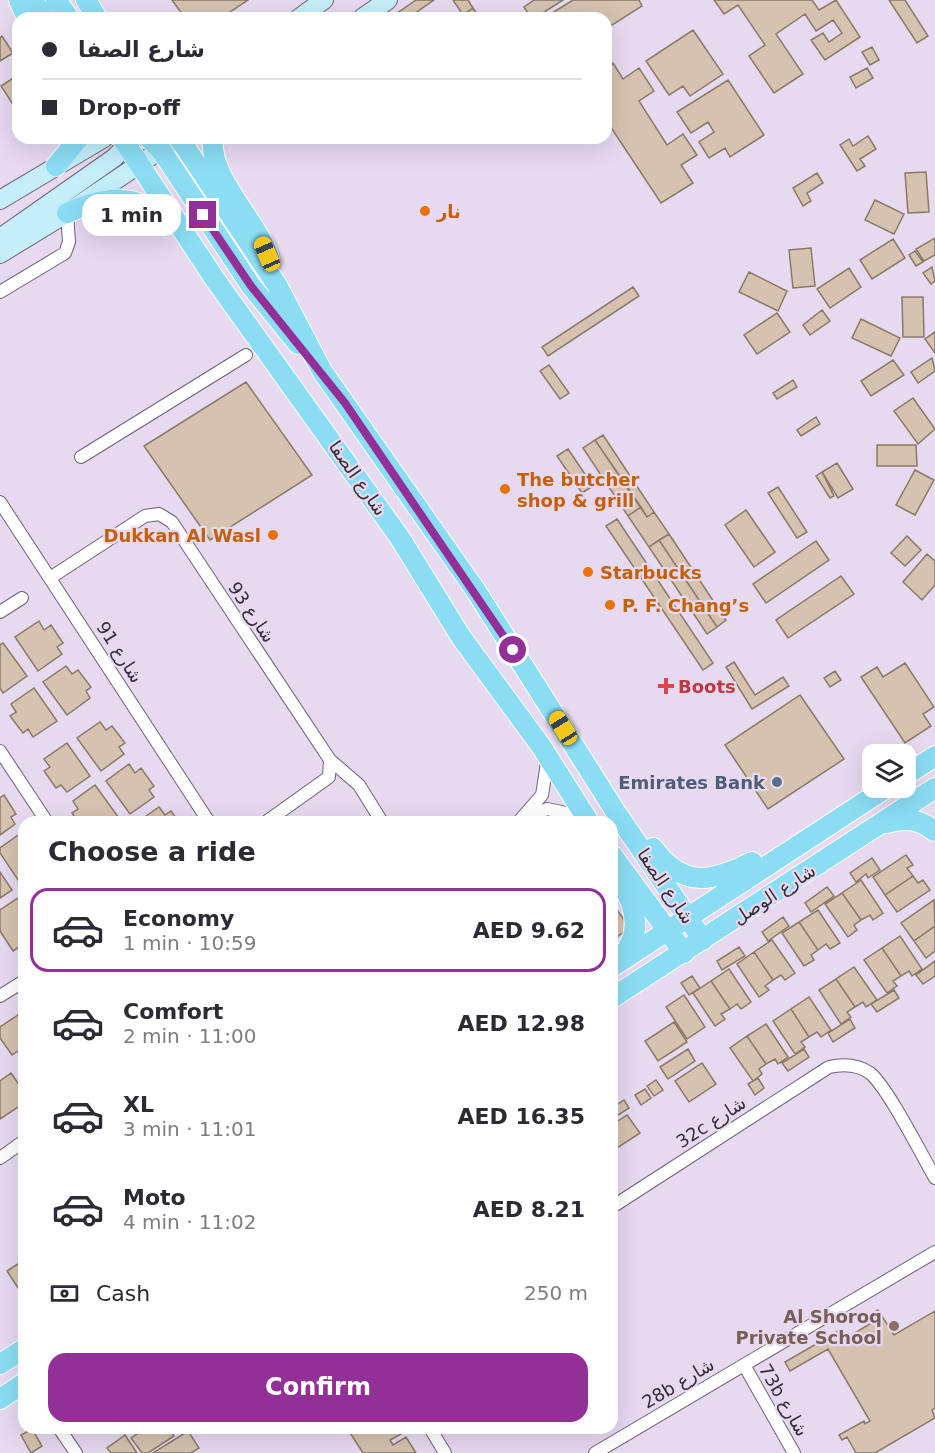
<!DOCTYPE html>
<html lang="en">
<head>
<meta charset="utf-8">
<style>
	body { margin:0; font-family:"DejaVu Sans","Noto Sans Arabic",sans-serif; background:#f2f2f3; color:#2b2b33; height:100vh; display:flex; flex-direction:column; font-size:22px; white-space:nowrap }
	* { box-sizing:border-box; margin:0 }
	p { font-size:20px; color:#7c7c81 }
	.icon { flex:none; width:33px; height:33px; fill:none; stroke:currentColor; stroke-width:2; stroke-linecap:round; stroke-linejoin:round }
	.map { position:relative; flex:1; overflow:hidden }
	.panel { position:absolute; left:18px; top:816px; width:600px; height:618px; display:flex; flex-direction:column; background:#fff; border-radius:18px; box-shadow:0 6px 24px #0002 }
	.panel>* { flex:none }
	.guide { position:absolute; left:12px; top:12px; width:600px; height:132px; border-radius:18px; box-shadow:0 6px 24px #0002; display:grid; align-content:center; height:132px; padding:0 30px; background:#fff }
	.tools { position:absolute; left:862px; top:744px; display:grid; gap:12px }
	.tools a { display:grid; place-items:center; width:54px; height:54px; border-radius:12px; background:#fff; box-shadow:0 6px 24px #0002; font-size:30px }
	.end { position:absolute; width:27px; height:27px; margin:-14px; border:8px solid #923097; background:#fff; box-shadow:0 0 0 3px #fff }
	.from { border-radius:50% }
	.bubble { position:absolute; height:42px; border-radius:18px; background:#fff; box-shadow:0 6px 24px #0002; font-size:20px; font-weight:800; line-height:42px; text-align:center }
	.car { position:absolute; width:18px; height:36px; margin:-18px -9px; border-radius:8px; box-shadow:0 0 4px 2px #0007; background:linear-gradient(#f5c518 24%,#345 0 40%,#f5c518 0 76%,#345 0 86%,#f5c518 0) }
	.guide b { display:flex; align-items:center; gap:21px; height:57px; font-size:22px }
	.guide b+b { border-top:2px solid #e1e1e2 }
	.guide i { width:15px; height:15px; background:#2b2b33 }
	ul { padding:0; list-style:none }
	li { display:flex; align-items:center; gap:18px; height:84px; margin:0 12px 9px; padding:0 18px; border:3px solid transparent; border-radius:18px }
	li div { flex:1 }
	li b { display:block; font-size:22px }
	li em { font-style:normal; font-weight:800 }
	li.current { border-color:#923097 }
	li>.icon { width:54px; height:54px; stroke-width:1.5 }
	h2 { padding:0 30px; font-size:27px; line-height:72px }
	.pay { display:flex; align-items:center; gap:15px; height:66px; padding:0 30px; font-size:22px }
	.pay p { margin-inline-start:auto }
	.primary-button { display:flex; gap:12px; margin-top:auto; padding:12px 30px }
	.primary-button a { flex:1; height:69px; border-radius:18px; background:#923097; color:#fff; font-size:24px; font-weight:800; line-height:69px; text-align:center }
	.map>svg:first-child { display:block }
	.building { fill:#d5c2af; stroke:#8b7968; stroke-width:1.5 }
	.lines { fill:none; stroke-linecap:round; stroke-linejoin:round }
	.street-casing { stroke:#6d6276; stroke-width:14 }
	.secondary-casing { stroke:#6d6276; stroke-width:20 }
	.primary-casing { stroke:#fff; stroke-width:22 }
	.street { stroke:#fff; stroke-width:12 }
	.secondary { stroke:#c5eefa; stroke-width:18 }
	.primary { stroke:#8bddf4; stroke-width:20 }
	.route { stroke:#923097; stroke-width:8 }
	.food-dot { fill:#e8710a; stroke:#e6d9f0; stroke-width:2 }
	.health-dot { fill:#e0444e; stroke:#e6d9f0; stroke-width:2 }
	.service-dot { fill:#5c6f8a; stroke:#e6d9f0; stroke-width:2 }
	.education-dot { fill:#8d6e63; stroke:#e6d9f0; stroke-width:2 }
	.labels { text-anchor:middle; dominant-baseline:central; stroke-width:4.5; stroke-linejoin:round; paint-order:stroke }
	.food-label { font-size:18px; font-weight:bold; fill:#c56008; stroke:#e6d9f0; text-anchor:start }
	.street-label { font-size:18px; fill:#332e37; stroke:#e6d9f0 }
	.health-label { font-size:18px; font-weight:bold; fill:#be3a42; stroke:#e6d9f0; text-anchor:start }
	.service-label { font-size:18px; font-weight:bold; fill:#4e5e75; stroke:#e6d9f0; text-anchor:end }
	.education-label { font-size:18px; font-weight:bold; fill:#785e54; stroke:#e6d9f0; text-anchor:end }
</style>
</head>
<body>
<div class="map">
<svg width="935" height="1453" viewBox="0 0 935 1453">
	<rect width="100%" height="100%" fill="#e6d9f0"/>
	<path class="building" d="M172,0H248L221,18H185Z
		M416,0H434L408,18H390Z
		M453,0H468L473,8L463,15Z
		M534,0H563L535,18H531L524,7Z
		M573,0H639L642,6L606,29V18H544Z
		M714,0H812L819,10L836,0L860,37L825,60L811,40L823,33L829,42L842,33L833,20L816,31L805,14L776,34L803,74L774,93L749,56L765,45L738,5L724,14Z
		M889,0H905L928,36L917,43Z
		M473,8L480,18H465L463,15Z
		M693,30L723,74L690,96L683,86L669,95L646,61Z
		M2,36L13,53L0,61V38Z
		M872,47L879,60L870,65L862,52Z
		M613,63L623,79L639,68L654,91L639,101L667,145L683,134L697,155L681,165L693,183L661,203L606,120V68Z
		M867,68L873,78L856,88L850,77Z
		M18,75V99L12,103L1,86Z
		M728,80L764,135L730,157L725,148L709,158L699,142L714,132L708,122L691,133L677,112Z
		M868,136L876,149L860,159L865,166L857,171L840,145L849,139L853,146Z
		M926,172L929,212L908,213L905,173Z
		M817,173L823,183L807,193L811,201L803,206L793,188Z
		M875,200L904,214L894,234L865,220Z
		M935,238V255L924,261L916,249Z
		M893,239L905,258L872,279L860,260Z
		M811,248L815,286L793,288L789,250Z
		M915,251L923,262L916,266L909,255Z
		M932,267L935,281L931,284L923,273Z
		M849,268L861,287L830,308L817,289Z
		M749,272L787,291L778,311L739,292Z
		M633,287L639,296L548,356L542,347Z
		M902,297H923L924,337H903Z
		M822,310L830,321L810,335L803,325Z
		M777,313L790,332L757,354L744,335Z
		M861,319L900,338L891,356L852,338Z
		M935,332V353L925,339Z
		M932,358L935,371L918,383L911,372Z
		M893,360L904,375L871,396L861,381Z
		M549,365L569,393L560,399L540,371Z
		M793,380L797,387L777,399L773,393Z
		M246,382L312,475L210,540L144,446Z
		M913,398L935,429L918,444L894,411Z
		M816,417L820,424L801,436L797,430Z
		M603,435L654,512L647,517L595,440Z
		M595,440L641,507L628,516L583,448Z
		M877,445H916L917,466H877Z
		M568,449L593,486L582,493L557,456Z
		M837,463L853,489L838,498L822,472Z
		M915,470L934,480L915,515L896,505Z
		M822,472L834,496L830,498L816,476Z
		M778,487L807,532L797,538L768,493Z
		M641,507L647,517L654,512L669,534L649,547L628,516Z
		M746,510L775,552L754,567L725,525Z
		M617,519L713,663L703,670L606,526Z
		M669,534L726,620L717,627L659,540Z
		M907,536L921,550L905,566L891,553Z
		M659,540L717,627L707,634L649,547Z
		M816,541L829,560L766,603L753,584Z
		M927,554L935,561V585L922,600L903,582Z
		M841,576L854,594L788,638L776,620Z
		M39,621L44,630L51,625L63,643L57,647L62,654L38,671L15,637Z
		M3,643L27,676L3,693L0,688V645Z
		M734,662L755,695L783,677L789,686L752,709L726,667Z
		M905,663L934,707L923,714L931,726L905,743L861,677L877,667L883,677Z
		M66,666L72,674L78,670L91,687L86,691L90,698L67,715L43,682Z
		M835,671L841,680L830,687L824,678Z
		M34,688L57,721L33,737L28,729L23,733L10,716L16,712L11,704Z
		M800,695L844,759L768,809L725,745Z
		M100,722L106,730L112,726L125,743L119,747L124,754L101,771L77,738Z
		M67,743L90,776L67,792L61,785L56,788L44,771L50,767L44,759Z
		M129,764L135,773L141,768L154,786L149,790L154,797L130,814L106,781Z
		M95,785L119,818L113,822H78L72,813L78,809L73,801Z
		M4,795L16,814L11,817L15,824L0,835V798Z
		M159,807L165,815L171,811L179,822H138Z
		M21,833L24,838V880L20,883L0,853V848Z
		M906,855L913,865L907,868L913,876L885,895L873,877Z
		M872,858L880,870L868,878L866,874L856,882L850,873Z
		M0,872L12,890L0,898Z
		M913,876L918,883L923,880L930,890L897,912L885,895Z
		M861,880L883,913L873,920L870,915L861,920L842,893Z
		M827,887L834,896L811,912L805,903Z
		M842,893L861,920L854,925L857,930L848,937L825,904Z
		M18,898L24,907V944L13,951L0,931V910Z
		M934,900L935,926L914,941L901,923Z
		M612,903L630,928L612,940Z
		M818,910L840,943L830,949L826,944L818,950L799,922Z
		M783,917L789,926L768,941L762,932Z
		M799,922L818,950L811,955L814,960L804,966L782,933Z
		M935,926V951L926,958L914,941Z
		M900,936L922,969L912,976L909,971L901,976L882,948Z
		M772,940L795,973L785,980L781,975L773,980L754,952Z
		M739,947L745,956L722,970L717,961Z
		M882,948L901,976L893,981L897,986L887,993L864,960Z
		M754,952L773,980L765,986L769,990L759,997L737,964Z
		M935,961V976L923,984L916,975Z
		M854,967L877,1000L866,1007L863,1002L855,1007L836,979Z
		M729,969L751,1002L741,1009L737,1004L730,1009L711,981Z
		M692,976L700,988L689,995L681,983Z
		M836,979L855,1007L847,1012L851,1017L841,1024L819,990Z
		M711,981L730,1009L721,1014L725,1019L715,1026L693,993Z
		M894,990L899,998L877,1012L871,1004Z
		M684,995L705,1027L687,1039L666,1007Z
		M809,997L831,1030L821,1037L817,1032L809,1037L791,1009Z
		M791,1009L809,1037L801,1042L805,1047L795,1054L773,1021Z
		M24,1011V1047L12,1055L0,1038V1027Z
		M850,1019L855,1028L833,1042L828,1033Z
		M674,1022L687,1042L658,1061L645,1041Z
		M766,1024L788,1057L778,1064L775,1059L766,1064L747,1036Z
		M747,1036L766,1064L759,1069L762,1074L753,1081L730,1048Z
		M688,1049L695,1061L668,1079L660,1067Z
		M804,1049L809,1057L788,1071L782,1063Z
		M702,1063L716,1084L689,1102L675,1081Z
		M11,1073L24,1092V1103L0,1119V1081Z
		M758,1078L764,1088L755,1095L748,1084Z
		M656,1080L663,1090L654,1096L647,1086Z
		M645,1089L651,1098L641,1105L635,1095Z
		M624,1100L629,1108L612,1119V1108Z
		M627,1115L640,1133L614,1150L612,1125Z
		M24,1260V1297L7,1271Z
		M878,1310L894,1335L935,1311V1408L932,1410L935,1418L875,1453H856L847,1437L842,1440L839,1435L864,1421L865,1424L870,1421L828,1349L790,1371L785,1362L840,1330L845,1339L873,1322L869,1315Z
		M146,1428H169L174,1436L148,1453H142L131,1438Z
		M347,1428H400L403,1433L390,1440L393,1445L406,1437L416,1453H363Z
		M32,1429L42,1446L31,1453L21,1435Z
		M188,1431L199,1448L191,1453H153Z
		M125,1435L137,1453H111L107,1448Z"/>
	<g class="lines">
		<g class="street-casing">
			<path id="street" d="M0,292L65,253L69,242L67,213
				M81,457L246,355
				M0,502L209,822
				M50,578L145,516L159,514L172,522L330,760L329,777L266,822
				M0,612L22,598
				M0,751L47,822
				M330,760L359,785L382,822
				M524,819L547,809L586,817
				M520,820L542,795L548,757
				M0,996L24,981
				M0,1158L24,1141
				M612,1207L829,1067C843,1064 857,1064 870,1073C888,1088 921,1154 935,1178
				M744,1365L794,1453
				M59,1428L76,1453
				M430,1428L445,1453
				M595,1453L935,1252"/>
		</g>
		<g class="secondary-casing">
			<path id="secondary" d="M299,18L324,0
				M362,18L388,0
				M0,200L104,138
				M0,238L114,158L134,138
				M0,254L67,213L172,142"/>
		</g>
		<g class="primary-casing">
			<path id="primary" d="M19,0L27,18
				M33,0L44,18
				M56,0L69,18
				M86,0L97,18
				M122,138L214,278L400,538L461,637L541,746L589,822
				M149,138L161,150L251,286L298,344
				M179,138L277,285L322,371L476,591L617,814L703,940
				M213,138C208,177 258,221 269,259
				M56,166L79,138
				M67,213C111,194 132,194 173,220
				M906,775L935,756
				M886,823C904,818 919,818 934,831
				M653,848C683,889 712,882 752,862
				M612,855L684,953
				M621,957C643,934 636,907 621,883
				M612,967L886,788
				M612,998L935,788
				M0,1364L24,1349
				M0,1399L24,1383"/>
		</g>
		<use href="#street" class="street"/>
		<use href="#secondary" class="secondary"/>
		<use href="#primary" class="primary"/>
	</g>
	<g class="lines">
		<path class="route" d="M203,215L251,286L345,403L513,650"/>
	</g>
	<g class="food-dot">
		<circle cx="425" cy="211" r="6"/>
		<circle cx="505" cy="489" r="6"/>
		<circle cx="273" cy="535" r="6"/>
		<circle cx="588" cy="572" r="6"/>
		<circle cx="610" cy="605" r="6"/>
	</g>
	<path class="health-dot" d="M663 677h6v6h6v6h-6v6h-6v-6h-6v-6h6z"/>
	<circle class="service-dot" cx="777" cy="782" r="6"/>
	<circle class="education-dot" cx="894" cy="1326" r="6"/>
	<g class="labels">
		<g class="food-label">
			<text x="437" y="211">نار</text>
			<text x="517" y="479">The butcher<tspan x="517" dy="21">shop &amp; grill</tspan></text>
			<text x="261" y="535" text-anchor="end">Dukkan Al Wasl</text>
			<text x="600" y="572">Starbucks</text>
			<text x="622" y="605">P. F. Chang’s</text>
		</g>
		<g class="street-label">
			<text transform="translate(358 478) rotate(55)">شارع الصفا</text>
			<text transform="translate(252 612) rotate(56)">شارع 93</text>
			<text transform="translate(120 652) rotate(57)">شارع 91</text>
			<text transform="translate(666 886) rotate(56)">شارع الصفا</text>
			<text transform="translate(774 894) rotate(-33)">شارع الوصل</text>
			<text transform="translate(711 1122) rotate(-33)">32c شارع</text>
			<text transform="translate(678 1383) rotate(-31)">28b شارع</text>
			<text transform="translate(784 1400) rotate(60)">73b شارع</text>
		</g>
		<g class="health-label">
			<text x="678" y="686">Boots</text>
		</g>
		<g class="service-label">
			<text x="765" y="782">Emirates Bank</text>
		</g>
		<g class="education-label">
			<text x="882" y="1316">Al Shoroq<tspan x="882" dy="21">Private School</tspan></text>
		</g>
	</g>
</svg>
<div class="tools">
<a><svg class="icon" aria-label="layers" viewBox="0 0 24 24"><path d="M12 4l9 5-9 5-9-5zM3 14l9 5 9-5"/></svg></a>
</div>
<i class="end from" style="left:513px;top:650px"></i>
<i class="end" style="left:203px;top:215px"></i>
<div class="bubble" style="left:82px;top:194px;width:99px">1 min</div>
<i class="car" style="left:267px;top:254px;rotate:336deg"></i>
<i class="car" style="left:563px;top:728px;rotate:328deg"></i>
<div class="guide">
<b><i class="from"></i>شارع الصفا</b>
<b><i></i>Drop-off</b>
</div>
<section class="panel">
<h2>Choose a ride</h2>
<ul>
<li class="current"><svg class="icon" aria-label="car" viewBox="0 0 24 24"><path d="M5 17H2v-5l4-1 3-4h7l3 4 3 1v5h-3M9 17h6M6 11h13"/><circle cx="7" cy="17" r="2"/><circle cx="17" cy="17" r="2"/></svg><div><b>Economy</b><p>1 min · 10:59</p></div><em>AED 9.62</em></li>
<li><svg class="icon" aria-label="car" viewBox="0 0 24 24"><path d="M5 17H2v-5l4-1 3-4h7l3 4 3 1v5h-3M9 17h6M6 11h13"/><circle cx="7" cy="17" r="2"/><circle cx="17" cy="17" r="2"/></svg><div><b>Comfort</b><p>2 min · 11:00</p></div><em>AED 12.98</em></li>
<li><svg class="icon" aria-label="car" viewBox="0 0 24 24"><path d="M5 17H2v-5l4-1 3-4h7l3 4 3 1v5h-3M9 17h6M6 11h13"/><circle cx="7" cy="17" r="2"/><circle cx="17" cy="17" r="2"/></svg><div><b>XL</b><p>3 min · 11:01</p></div><em>AED 16.35</em></li>
<li><svg class="icon" aria-label="car" viewBox="0 0 24 24"><path d="M5 17H2v-5l4-1 3-4h7l3 4 3 1v5h-3M9 17h6M6 11h13"/><circle cx="7" cy="17" r="2"/><circle cx="17" cy="17" r="2"/></svg><div><b>Moto</b><p>4 min · 11:02</p></div><em>AED 8.21</em></li>
</ul>
<div class="pay"><svg class="icon" aria-label="cash" viewBox="0 0 24 24"><path d="M3 7h18v10H3z"/><circle cx="12" cy="12" r="2"/></svg>Cash<p>250 m</p></div>
<div class="primary-button"><a>Confirm</a></div>
</section>
</div>
</body>
</html>
